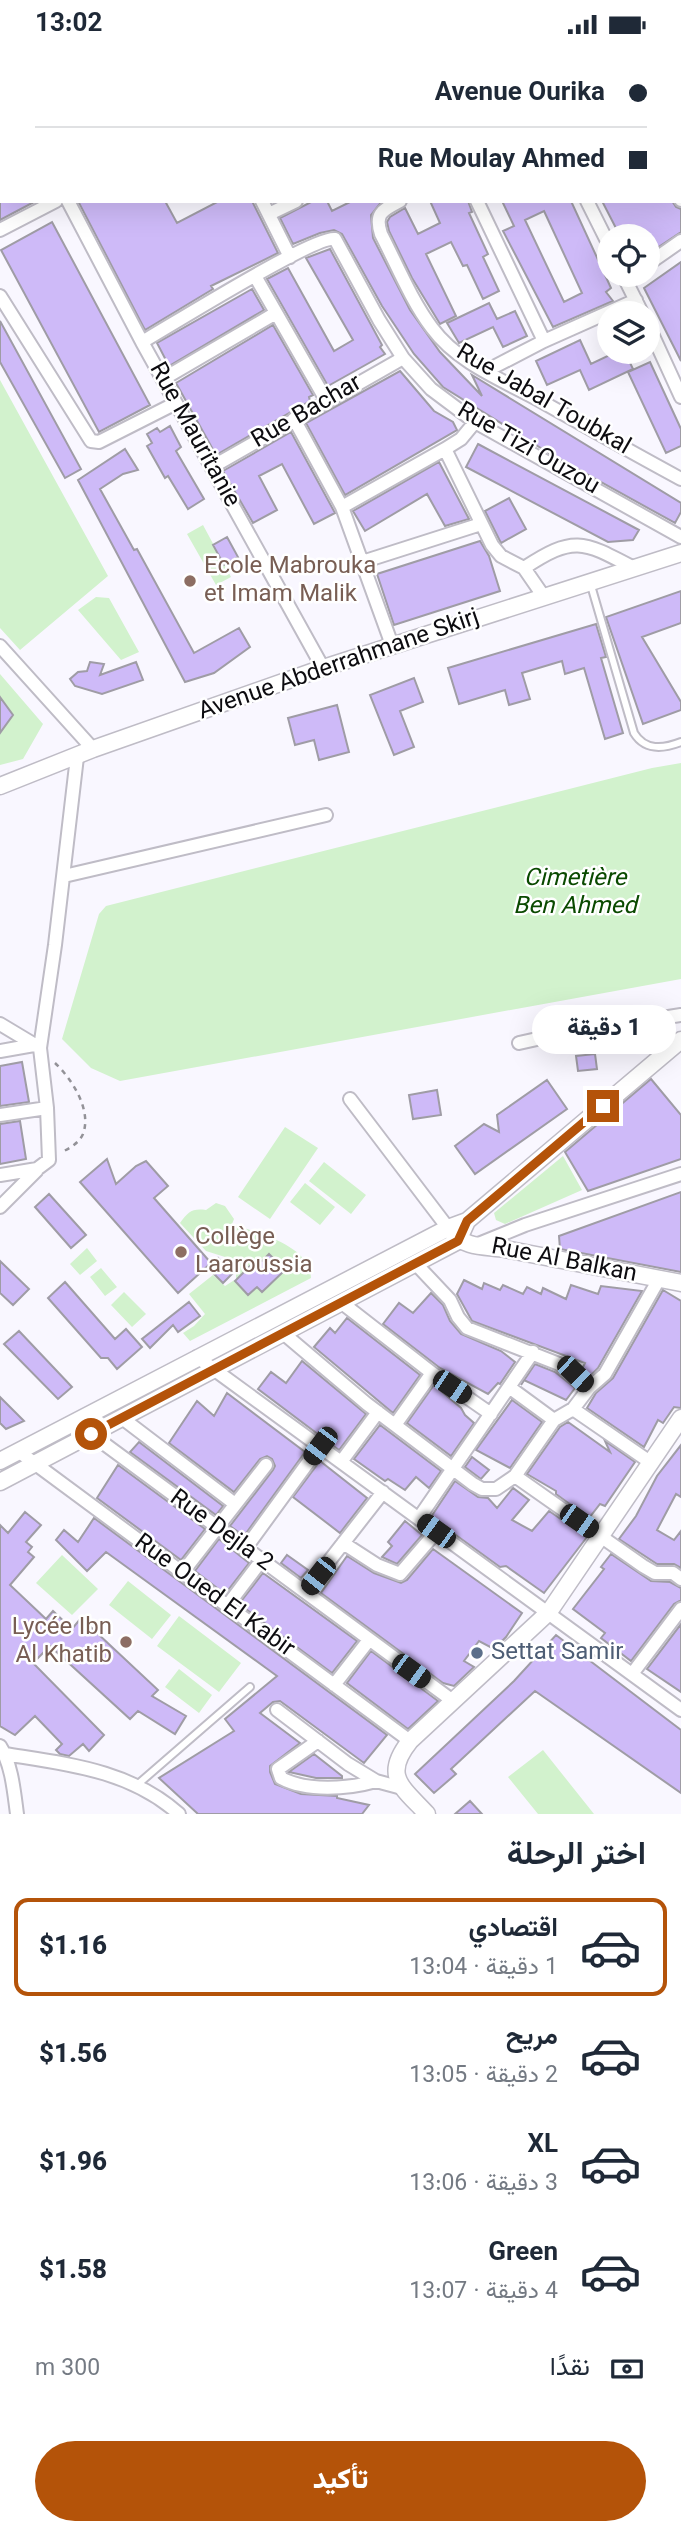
<!DOCTYPE html>
<html lang="ar">
<head>
<meta charset="utf-8">
<style>
	body { margin:0; font-family:Georgia,Vazirmatn,serif; background:#f6f6f7; color:#1f2937; direction:rtl; height:100vh; display:flex; flex-direction:column; font-size:26px; white-space:nowrap }
	* { box-sizing:border-box; margin:0 }
	p { font-size:23px; color:#747a83 }
	.icon { flex:none; width:38px; height:38px; fill:none; stroke:currentColor; stroke-width:2; stroke-linecap:round; stroke-linejoin:round }
	.map { position:relative; height:1765px; overflow:hidden; direction:ltr }
	.sheet { display:flex; flex-direction:column; background:#fff; flex:1 }
	.sheet>* { flex:none }
	.guide { position:absolute; left:0px; top:0px; width:682px; height:154px; box-shadow:0 7px 28px #0002; direction:rtl; display:grid; align-content:center; height:154px; padding:0 35px; background:#fff }
	.fabs { position:absolute; left:597px; top:175px; display:grid; gap:14px }
	.fabs a { display:grid; place-items:center; width:63px; height:63px; border-radius:50%; background:#fff; box-shadow:0 7px 28px #0002; font-size:35px }
	.end { position:absolute; width:32px; height:32px; margin:-16px; border:9px solid #b45309; background:#fff; box-shadow:0 0 0 4px #fff }
	.from { border-radius:50% }
	.bubble { position:absolute; height:49px; border-radius:24px; background:#fff; box-shadow:0 7px 28px #0002; font-size:23px; font-weight:800; line-height:49px; text-align:center; direction:rtl }
	.car { position:absolute; width:21px; height:42px; margin:-21px -10px; border-radius:9px; box-shadow:0 0 5px 2px #0007; background:linear-gradient(#222 24%,#8ab4d8 0 40%,#222 0 76%,#8ab4d8 0 86%,#222 0) }
	.guide b { display:flex; align-items:center; gap:24px; height:66px; font-size:26px }
	.guide b+b { border-top:2px solid #e0e1e3 }
	.guide i { width:18px; height:18px; background:#1f2937 }
	ul { padding:0; list-style:none }
	li { display:flex; align-items:center; gap:21px; height:98px; margin:0 14px 10px; padding:0 21px; border:4px solid transparent; border-radius:14px }
	li div { flex:1 }
	li b { display:block; font-size:26px }
	li em { font-style:normal; font-weight:800 }
	li.on { border-color:#b45309 }
	li>.icon { width:63px; height:63px; stroke-width:1.5 }
	h2 { padding:0 35px; font-size:32px; line-height:84px }
	.pay { display:flex; align-items:center; gap:18px; height:77px; padding:0 35px; font-size:26px }
	.pay p { margin-inline-start:auto }
	.cta { display:flex; gap:14px; margin-top:auto; padding:14px 35px }
	.cta a { flex:1; height:80px; border-radius:42px; background:#b45309; color:#fff; font-size:28px; font-weight:800; line-height:80px; text-align:center }
	.status { display:flex; justify-content:space-between; align-items:center; height:49px; padding:0 35px; background:#fff; direction:ltr }
	.status svg { height:19px; fill:currentColor }
	.map>svg:first-child { display:block }
	.green { fill:#d2f2cd }
	.building { fill:#cebaf8; stroke:#9f9ca5; stroke-width:2; fill-rule:evenodd }
	.lines { fill:none; stroke-linecap:round; stroke-linejoin:round }
	.service-casing { stroke:#bfbcc6; stroke-width:10 }
	.minor-casing { stroke:#bfbcc6; stroke-width:16 }
	.tertiary-casing { stroke:#bfbcc6; stroke-width:19 }
	.path { stroke:#939298; stroke-width:2.5; stroke-dasharray:5 5; stroke-linecap:butt }
	.service { stroke:#fff; stroke-width:6 }
	.minor { stroke:#fff; stroke-width:12 }
	.tertiary { stroke:#fff; stroke-width:16 }
	.route { stroke:#b45309; stroke-width:9 }
	.education-dot { fill:#8d6e63; stroke:#fff; stroke-width:2.5 }
	.service-dot { fill:#5c6f8a; stroke:#fff; stroke-width:2.5 }
	.labels { text-anchor:middle; dominant-baseline:central; stroke-width:5; stroke-linejoin:round; paint-order:stroke }
	.street-label { font-size:24px; fill:#0d0c10; stroke:#fff }
	.education-label { font-size:24px; fill:#785e54; stroke:#fff; text-anchor:start }
	.park-label { font-size:24px; font-style:italic; fill:#0a4a00; stroke:#fff }
	.service-label { font-size:24px; fill:#4e5e75; stroke:#fff; text-anchor:start }
</style>
</head>
<body>
<div class="status"><b>13:02</b><svg viewBox="0 0 49 12"><path d="M0 12V9h3v3zM5 12V6h3v6zM10 12V3h3v9zM15 12V0h3v12zM26 1h20v11H26zM47 4h2v5h-2z"/></svg></div>
<div class="map">
<svg width="681" height="1765" viewBox="0 0 681 1765">
	<rect width="100%" height="100%" fill="#f9f7ff"/>
	<path class="green" d="M0,331L108,527L20,601L0,579Z
		M203,476L231,528L216,536L187,485Z
		M96,548L109,549L139,603L121,611L78,561Z
		M0,625L43,675L23,710L0,716Z
		M681,714V930L120,1032L91,1019L62,990L99,865L106,857L652,719Z
		M285,1078L318,1099L270,1170L238,1148Z
		M563,1107L582,1141L505,1175L496,1171L494,1164Z
		M324,1113L366,1146L351,1165L309,1132Z
		M305,1134L335,1158L320,1176L290,1153Z
		M216,1154L225,1157L234,1170L232,1175C257,1184 310,1196 311,1229L190,1292L183,1284L194,1277L205,1265L189,1245L213,1226L225,1237L236,1230V1223L225,1208L206,1202L180,1174C188,1163 192,1159 206,1161Z
		M87,1199L97,1212L80,1226L70,1215Z
		M101,1219L117,1238L105,1247L90,1228Z
		M124,1243L146,1265L132,1278L111,1256Z
		M62,1506L98,1540L72,1566L36,1534Z
		M128,1532L171,1566L152,1590L109,1556Z
		M179,1567L241,1614L219,1643L157,1597Z
		M179,1620L212,1646L199,1664L165,1638Z
		M543,1701L594,1765H538L508,1728Z"/>
	<path class="building" d="M0,152H36L0,171Z
		M78,152H165L177,174L219,152H252L278,204L211,237L213,240L145,281Z
		M313,152H327L332,162L352,152H382L371,166L373,189L410,261L440,303L482,347L472,326L681,454V463L675,474L552,406L443,338L414,305L382,257L342,185L334,181L320,184L293,195L280,169Z
		M430,152H468L472,163L469,164L488,205L483,208L499,242L483,250L467,216L463,217L451,193L426,205L456,267L440,275L412,229L389,182L387,173L390,168L405,159L418,185L440,174Z
		M502,152H571L611,239L606,243L613,252L553,278L503,182L514,177ZM544,162L582,244L564,253L525,171Z
		M602,152H672L676,158L681,160V183L648,205V187H620Z
		M52,173L150,356L99,383L1,201Z
		M330,200L382,296L380,298L385,305L328,337L267,230L288,219L334,302L353,291L306,209Z
		M681,213V312L644,239Z
		M252,240L264,261L169,317L157,294Z
		M489,254L497,270L515,262L527,287L503,298L493,278L459,294L447,274Z
		M0,272L81,420L65,429L0,313Z
		M273,276L313,346L309,348L310,352L216,406L176,334Z
		M580,291L591,315L616,303H625L633,320L589,341L580,321L547,336L536,312Z
		M650,313L681,380V397L666,404L628,323Z
		M400,322L434,362L453,373L457,381L345,446L306,374Z
		M170,377L181,398L176,402L204,450L188,460L168,427L165,429L147,397L152,394L147,385L157,379L160,383Z
		M291,383L335,464L314,475L282,415L259,427L277,461L253,474L223,422Z
		M478,395L639,481L633,491L608,493L466,418Z
		M125,400L138,421L123,425L100,440L134,501L137,500L194,604L239,579L250,598L214,624L185,633L78,431Z
		M439,413L469,470L445,477L427,445L365,482L353,462Z
		M509,449L526,480L501,494L485,462Z
		M227,488L238,508L224,516L213,496Z
		M480,492L489,507L500,542L394,576L377,525Z
		M681,542V574L642,588L681,653V661L643,675L606,568Z
		M596,575L606,608L601,609L623,684L605,690L584,619L565,625L562,612L522,624L530,650L509,656L505,641L459,655L448,619Z
		M90,613L104,615L100,626L136,613L143,631L102,645L75,637L70,630L78,623L87,622Z
		M414,629L423,653L400,662L414,698L394,706L370,646Z
		M0,648L13,666L0,684Z
		M337,656L349,703L319,711L314,691L295,696L288,669Z
		M595,1005L597,1020L578,1022L576,1007Z
		M22,1013L29,1053L0,1057V1017Z
		M651,1030L681,1066V1110L588,1142L565,1103Z
		M547,1031L567,1060L475,1125L455,1097L484,1075L499,1083L497,1066Z
		M437,1041L441,1066L413,1070L409,1046Z
		M20,1072L26,1110L0,1115V1075Z
		M107,1110L116,1135L136,1117L146,1112L168,1137L154,1149L211,1214L178,1244L80,1133Z
		M681,1143V1223L560,1200L559,1187Z
		M49,1145L86,1186L71,1199L35,1158Z
		M269,1205L285,1221L262,1243L257,1238L248,1246L235,1232L256,1211L262,1212Z
		M218,1209L232,1225L223,1234L208,1219Z
		M0,1212L29,1240L13,1256L0,1244Z
		M464,1231L482,1240L484,1234L500,1241L503,1236L523,1245L527,1238L541,1245L543,1239L566,1250L571,1236L598,1245L601,1237L642,1242L598,1319L589,1328L581,1322L585,1314L472,1272L457,1245Z
		M65,1233L115,1290L126,1280L142,1298L117,1320L108,1309H101L48,1249Z
		M663,1241L681,1252V1359L674,1358L663,1374L658,1371L644,1398L587,1359L596,1344L613,1329Z
		M431,1244L443,1256L450,1272L461,1285L501,1302L515,1313L500,1335L498,1334L488,1345L440,1319L383,1275L399,1254L413,1264Z
		M189,1253L200,1267L178,1283L173,1276L150,1299L142,1290Z
		M347,1269L420,1326L393,1364L314,1298L330,1279L335,1284Z
		M19,1282L72,1338L58,1350L4,1295Z
		M302,1312L366,1365L339,1401L258,1340L271,1323L286,1334Z
		M535,1315L555,1323L575,1339L566,1351L524,1331L521,1336Z
		M434,1336L461,1359L465,1366L474,1374L451,1407L407,1374Z
		M227,1344L305,1403L244,1487L230,1477L273,1421L275,1417L272,1410L267,1407L260,1410L234,1443L169,1394L197,1352L214,1367Z
		M0,1348L24,1372L6,1380L0,1374Z
		M512,1351L542,1373L510,1419L476,1401Z
		M568,1373L610,1403L605,1392L635,1413L605,1457L600,1455L589,1469L556,1445V1442L527,1425L560,1378Z
		M380,1376L441,1422L429,1439L416,1428L405,1441L388,1430L385,1432L354,1410Z
		M139,1393L223,1457L216,1466L130,1403Z
		M681,1396V1448L676,1445L657,1481L674,1491L681,1482V1519L674,1515H657L619,1490L636,1467L657,1427Z
		M472,1408L489,1421L481,1430L465,1418Z
		M320,1412L367,1449L340,1484L293,1448Z
		M118,1416L205,1480L181,1511L97,1449Z
		M455,1432L478,1448L488,1449L497,1459L513,1439L529,1451L512,1471L532,1482L549,1462L587,1488L544,1544L506,1517L500,1518L431,1468Z
		M25,1463L41,1476L26,1493L32,1498L28,1503L34,1508L10,1536L46,1570L53,1562L72,1580L81,1569L158,1641L152,1647L186,1667L175,1685L138,1662L130,1670L50,1597L33,1614L104,1686L89,1702L83,1695L69,1707L60,1705L56,1701L62,1695L35,1667L15,1686L0,1677V1476L8,1484Z
		M94,1469L387,1686L364,1714L280,1652L273,1653L260,1664L300,1694L270,1717V1723L275,1735L301,1745L337,1747V1749L369,1756L362,1765H198L159,1729L234,1682L225,1670L277,1627L106,1503L87,1522L56,1491L64,1481L78,1493Z
		M405,1472L422,1486L397,1515L382,1508L392,1497L388,1493Z
		M219,1490L249,1514L225,1545L195,1522Z
		M433,1500L522,1564L506,1588L494,1600L479,1592L464,1612L474,1618L454,1637L443,1634L321,1544L347,1507L374,1524L401,1534L407,1531Z
		M611,1505L651,1532L670,1533L681,1539V1551L674,1555L631,1612L601,1589L605,1584L573,1560L604,1520L601,1518Z
		M287,1506L308,1521L301,1529L281,1514Z
		M263,1524L357,1592L332,1624L239,1555Z
		M681,1575V1643L647,1620Z
		M556,1586L681,1681V1744L535,1642L451,1720L456,1725L434,1744L415,1725L514,1632Z
		M371,1602L438,1652L408,1680L347,1634Z
		M314,1705L342,1727V1729H316L289,1723Z
		M470,1752L482,1765H455Z"/>
	<g class="lines">
		<g class="service-casing">
			<path id="service" d="M590,533L634,684C645,702 663,700 681,693
				M137,1736L250,1638"/>
		</g>
		<g class="minor-casing">
			<path id="minor" d="M87,0L88,2
				M186,0L187,2
				M292,0L293,2
				M403,0L404,2
				M515,0L516,2
				M608,0L609,2
				M120,2L122,0
				M496,2L500,0
				M670,2L673,0
				M0,32L2,36
				M681,150V151
				M68,152L142,293L323,619
				M262,152L290,208
				M400,152C383,161 374,164 381,185C397,216 411,251 432,279C457,313 500,330 537,350C585,377 633,404 681,430
				M477,152L544,292
				M587,152L609,196
				M269,165L296,152
				M0,181L56,152
				M648,215L681,192
				M623,226L642,264
				M255,227L326,351
				M0,247L91,392L99,393L176,354
				M648,276L681,348
				M142,293C170,277 315,186 335,190L379,271L403,309L431,340L475,373L681,488
				M486,322L544,292L636,251
				M163,330L276,264
				M294,370L342,458L392,596
				M445,400L492,496L501,507L524,519L544,548
				M212,418L403,309
				M342,458L445,400L461,390L475,373
				M362,513L481,475
				M524,519C574,486 583,492 634,519
				M0,597L93,700
				M64,827L326,766
				M0,975L40,999
				M519,994L555,986L681,966
				M0,1002L34,996
				M350,1050L448,1179
				M0,1066L47,1059
				M0,1126L37,1120L49,1111L47,1059L40,999L55,896L77,708
				M0,1158L37,1121
				M476,1196L525,1176L681,1125
				M416,1215L450,1251L458,1268L467,1279L559,1315L589,1339
				M342,1254L432,1324L491,1365
				M283,1284L367,1355L473,1435L482,1440H496L515,1427L554,1371L573,1360L589,1339L605,1325L659,1230
				M197,1308L681,1661
				M509,1338L554,1371
				M573,1360L650,1413
				M122,1369L235,1455
				M395,1376L432,1324
				M91,1385L453,1652
				M18,1402L410,1692
				M341,1413L378,1363
				M515,1427L643,1517L655,1524H673L681,1530
				M419,1469L533,1303
				M343,1494L377,1516L400,1525L437,1482
				M245,1500L320,1397
				M182,1524L266,1416
				M305,1543L383,1443
				M227,1557L261,1512
				M632,1625L681,1560
				M334,1636L369,1591
				M277,1661L348,1715L376,1732L402,1739
				M318,1692L278,1720L281,1729C307,1743 348,1740 376,1732
				M0,1697C12,1716 14,1743 17,1765
				M5,1705C67,1715 130,1721 179,1765"/>
		</g>
		<g class="tertiary-casing">
			<path id="tertiary" d="M0,737L93,700L323,619L681,504
				M452,1183C463,1199 487,1197 505,1200L681,1234
				M0,1412L448,1179L467,1172L681,991
				M0,1433L458,1192L467,1172
				M427,1765C402,1738 382,1727 410,1692L549,1563L681,1369"/>
		</g>
		<path class="path" d="M55,1014C72,1030 92,1061 83,1085C79,1094 70,1099 62,1103"/>
		<use href="#service" class="service"/>
		<use href="#minor" class="minor"/>
		<use href="#tertiary" class="tertiary"/>
	</g>
	<g class="lines">
		<path class="route" d="M91,1385L458,1192L467,1172L603,1057"/>
	</g>
	<g class="education-dot">
		<circle cx="190" cy="532" r="7"/>
		<circle cx="181" cy="1203" r="7"/>
		<circle cx="126" cy="1593" r="7"/>
	</g>
	<circle class="service-dot" cx="477" cy="1604" r="7"/>
	<g class="labels">
		<g class="street-label">
			<text transform="translate(543 351) rotate(30)">Rue Jabal Toubkal</text>
			<text transform="translate(307 363) rotate(-30)">Rue Bachar</text>
			<text transform="translate(194 386) rotate(61)">Rue Mauritanie</text>
			<text transform="translate(528 400) rotate(30)">Rue Tizi Ouzou</text>
			<text transform="translate(339 616) rotate(-19)">Avenue Abderrahmane Skirj</text>
			<text transform="translate(564 1212) rotate(11)">Rue Al Balkan</text>
			<text transform="translate(221 1482) rotate(36)">Rue Dejla 2</text>
			<text transform="translate(214 1547) rotate(36)">Rue Oued El Kabir</text>
		</g>
		<g class="education-label">
			<text x="204" y="518">Ecole Mabrouka<tspan x="204" dy="28">et Imam Malik</tspan></text>
			<text x="195" y="1189">Collège<tspan x="195" dy="28">Laaroussia</tspan></text>
			<text x="112" y="1579" text-anchor="end">Lycée Ibn<tspan x="112" dy="28">Al Khatib</tspan></text>
		</g>
		<g class="park-label">
			<text x="575" y="830">Cimetière<tspan x="575" dy="28">Ben Ahmed</tspan></text>
		</g>
		<g class="service-label">
			<text x="491" y="1604">Settat Samir</text>
		</g>
	</g>
</svg>
<div class="fabs">
<a><svg class="icon" aria-label="locate" viewBox="0 0 24 24"><circle cx="12" cy="12" r="6"/><path d="M12 2v4M12 18v4M2 12h4M18 12h4"/></svg></a>
<a><svg class="icon" aria-label="layers" viewBox="0 0 24 24"><path d="M12 4l9 5-9 5-9-5zM3 14l9 5 9-5"/></svg></a>
</div>
<i class="end from" style="left:91px;top:1385px"></i>
<i class="end" style="left:603px;top:1057px"></i>
<div class="bubble" style="left:532px;top:956px;width:144px">1 دقيقة</div>
<i class="car" style="left:575px;top:1325px;rotate:134deg"></i>
<i class="car" style="left:452px;top:1338px;rotate:124deg"></i>
<i class="car" style="left:320px;top:1397px;rotate:217deg"></i>
<i class="car" style="left:579px;top:1472px;rotate:125deg"></i>
<i class="car" style="left:436px;top:1482px;rotate:306deg"></i>
<i class="car" style="left:318px;top:1527px;rotate:218deg"></i>
<i class="car" style="left:411px;top:1622px;rotate:126deg"></i>
<div class="guide">
<b><i class="from"></i>Avenue Ourika</b>
<b><i></i>Rue Moulay Ahmed</b>
</div>
</div>
<section class="sheet">
<h2>اختر الرحلة</h2>
<ul>
<li class="on"><svg class="icon" aria-label="car" viewBox="0 0 24 24"><path d="M5 17H2v-5l4-1 3-4h7l3 4 3 1v5h-3M9 17h6M6 11h13"/><circle cx="7" cy="17" r="2"/><circle cx="17" cy="17" r="2"/></svg><div><b>اقتصادي</b><p>1 دقيقة · 13:04</p></div><em>$1.16</em></li>
<li><svg class="icon" aria-label="car" viewBox="0 0 24 24"><path d="M5 17H2v-5l4-1 3-4h7l3 4 3 1v5h-3M9 17h6M6 11h13"/><circle cx="7" cy="17" r="2"/><circle cx="17" cy="17" r="2"/></svg><div><b>مريح</b><p>2 دقيقة · 13:05</p></div><em>$1.56</em></li>
<li><svg class="icon" aria-label="car" viewBox="0 0 24 24"><path d="M5 17H2v-5l4-1 3-4h7l3 4 3 1v5h-3M9 17h6M6 11h13"/><circle cx="7" cy="17" r="2"/><circle cx="17" cy="17" r="2"/></svg><div><b>XL</b><p>3 دقيقة · 13:06</p></div><em>$1.96</em></li>
<li><svg class="icon" aria-label="car" viewBox="0 0 24 24"><path d="M5 17H2v-5l4-1 3-4h7l3 4 3 1v5h-3M9 17h6M6 11h13"/><circle cx="7" cy="17" r="2"/><circle cx="17" cy="17" r="2"/></svg><div><b>Green</b><p>4 دقيقة · 13:07</p></div><em>$1.58</em></li>
</ul>
<div class="pay"><svg class="icon" aria-label="cash" viewBox="0 0 24 24"><path d="M3 7h18v10H3z"/><circle cx="12" cy="12" r="2"/></svg>نقدًا<p>300 m</p></div>
<div class="cta"><a>تأكيد</a></div>
</section>
</body>
</html>
